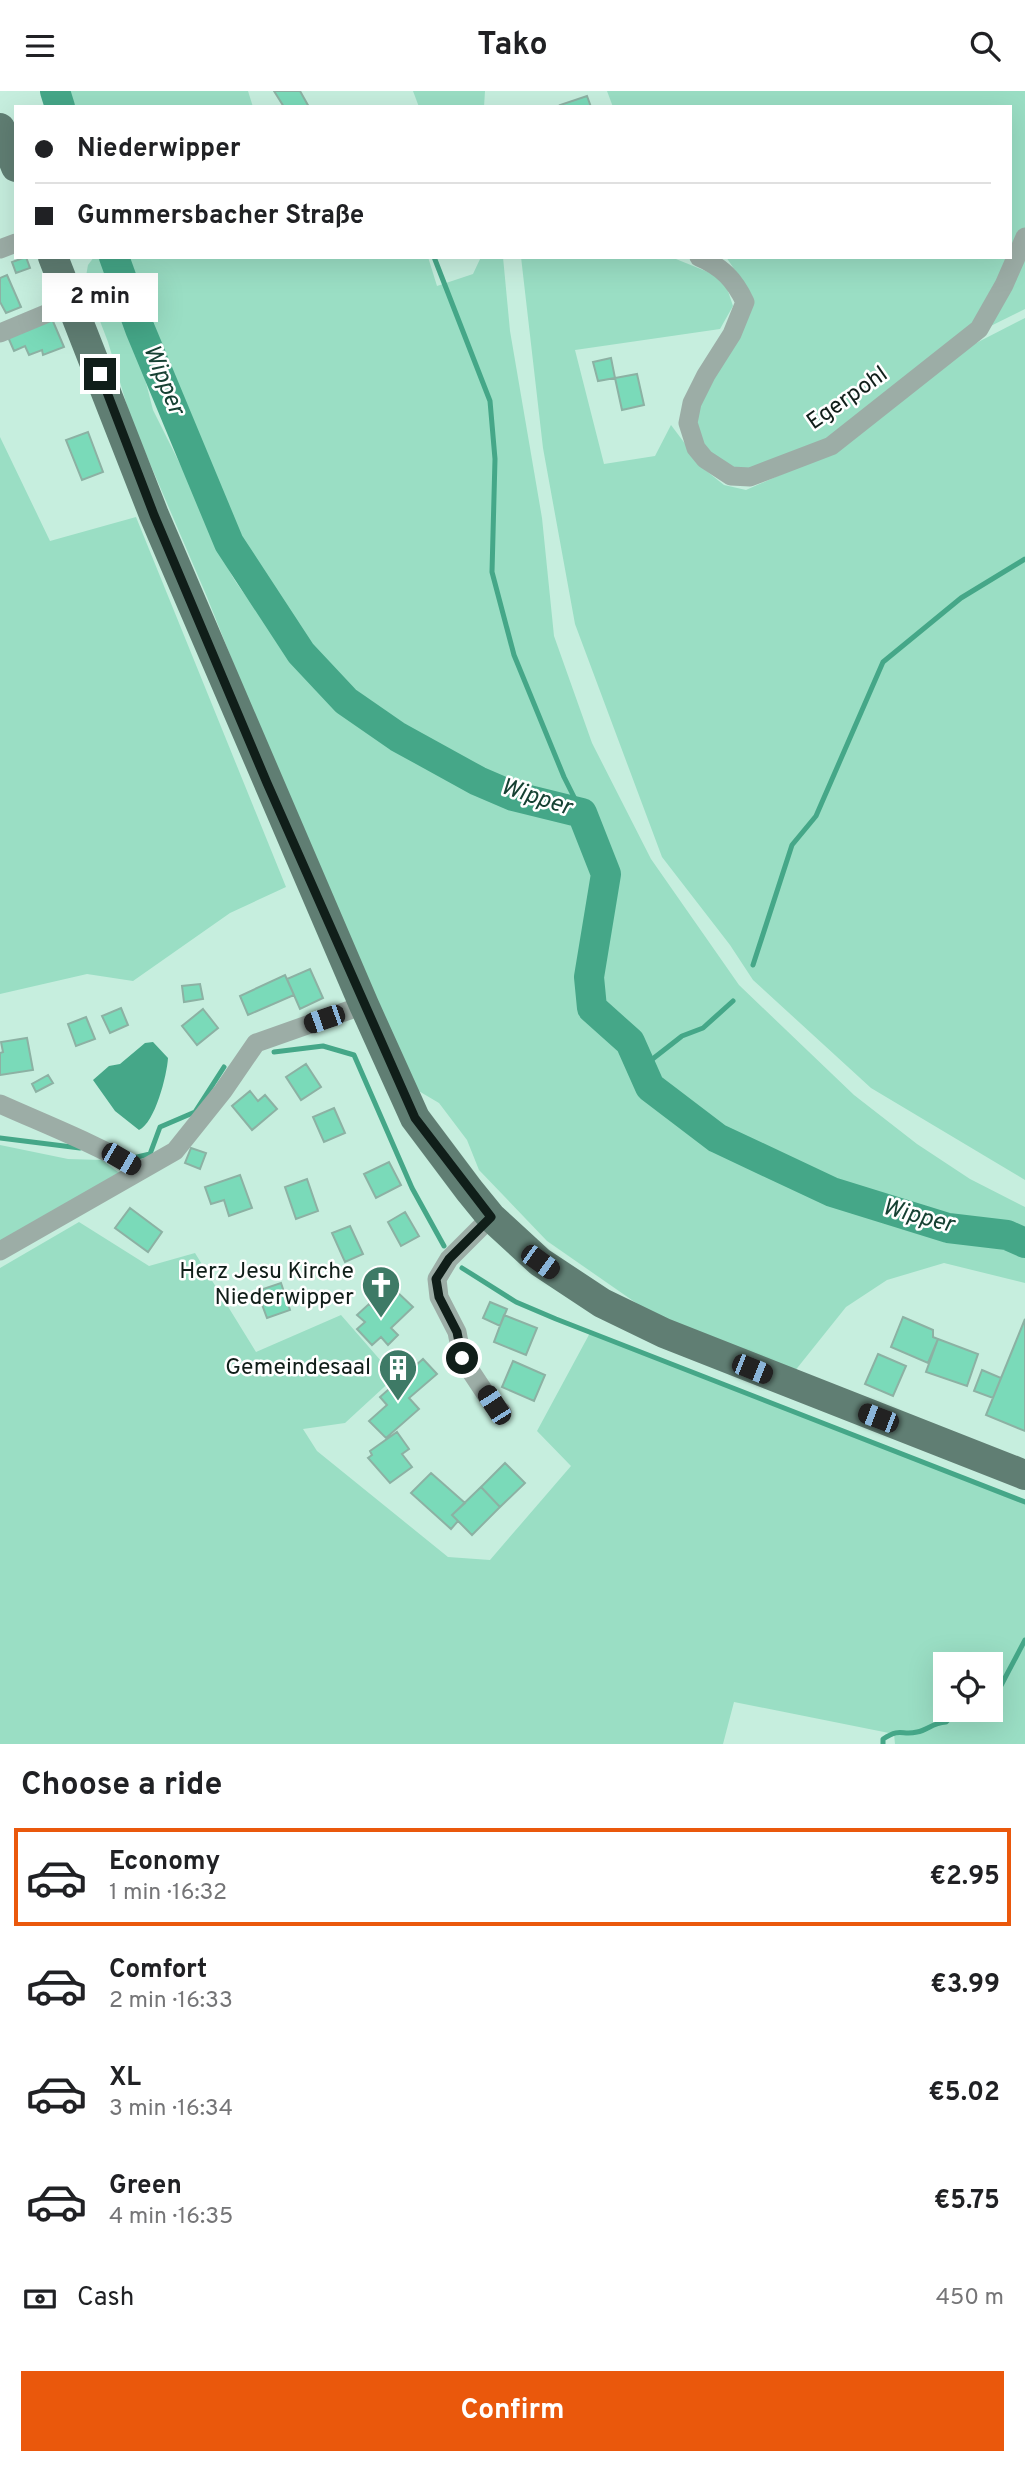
<!DOCTYPE html>
<html lang="en">
<head>
<meta charset="utf-8">
<style>
	body { margin:0; font-family:Overpass,sans-serif; background:#f6f6f6; color:#202124; height:100vh; display:flex; flex-direction:column; font-size:26px; white-space:nowrap }
	* { box-sizing:border-box; margin:0 }
	p { font-size:23px; color:#757577 }
	.icon { flex:none; width:38px; height:38px; fill:none; stroke:currentColor; stroke-width:2; stroke-linecap:round; stroke-linejoin:round }
	.map { position:relative; height:1653px; overflow:hidden }
	.details { display:flex; flex-direction:column; background:#fff; flex:1 }
	.details>* { flex:none }
	.top-card { position:absolute; left:14px; top:14px; width:998px; height:154px; border-radius:0px; box-shadow:0 7px 28px #0002; display:grid; align-content:center; height:154px; padding:0 21px; background:#fff }
	.tools { position:absolute; left:933px; top:1561px; display:grid; gap:14px }
	.tools a { display:grid; place-items:center; width:70px; height:70px; border-radius:0px; background:#fff; box-shadow:0 7px 28px #0002; font-size:35px }
	.end { position:absolute; width:32px; height:32px; margin:-16px; border:9px solid #101e19; background:#fff; box-shadow:0 0 0 4px #fff }
	.from { border-radius:50% }
	.bubble { position:absolute; height:49px; border-radius:0px; background:#fff; box-shadow:0 7px 28px #0002; font-size:23px; font-weight:700; line-height:49px; text-align:center }
	.car { position:absolute; width:21px; height:42px; margin:-21px -10px; border-radius:9px; box-shadow:0 0 5px 2px #0007; background:linear-gradient(#222 24%,#8ab4d8 0 40%,#222 0 76%,#8ab4d8 0 86%,#222 0) }
	.top-card b { display:flex; align-items:center; gap:24px; height:66px; font-size:26px }
	.top-card b+b { border-top:2px solid #e0e0e0 }
	.top-card i { width:18px; height:18px; background:#202124 }
	ul { padding:0; list-style:none }
	li { display:flex; align-items:center; gap:21px; height:98px; margin:0 14px 10px; padding:0 7px; border:4px solid transparent; border-radius:0px }
	li div { flex:1 }
	li b { display:block; font-size:26px }
	li em { font-style:normal; font-weight:700 }
	li.current { border-color:#ea580c }
	li>.icon { width:63px; height:63px; stroke-width:1.5 }
	h2 { padding:0 21px; font-size:32px; line-height:84px }
	.pay { display:flex; align-items:center; gap:18px; height:77px; padding:0 21px; font-size:26px }
	.pay p { margin-inline-start:auto }
	.action { display:flex; gap:14px; margin-top:auto; padding:14px 21px }
	.action a { flex:1; height:80px; border-radius:0px; background:#ea580c; color:#fff; font-size:28px; font-weight:700; line-height:80px; text-align:center }
	header { display:flex; justify-content:space-between; align-items:center; height:91px; padding:0 21px; background:#fff; font-size:32px; font-weight:700 }
	.map>svg:first-child { display:block }
	.green { fill:#9adec4; fill-rule:evenodd }
	.water { fill:#45a788 }
	.lines { fill:none; stroke-linecap:round; stroke-linejoin:round }
	.stream { stroke:#45a788; stroke-width:5 }
	.river { stroke:#45a788; stroke-width:30 }
	.building { fill:#7adab9; stroke:#8cb1a3; stroke-width:2 }
	.street { stroke:#9cada6; stroke-width:19 }
	.primary { stroke:#607e73; stroke-width:30 }
	.route { stroke:#101e19; stroke-width:9 }
	.labels { text-anchor:middle; dominant-baseline:central; stroke-width:5; stroke-linejoin:round; paint-order:stroke }
	.street-label { font-size:23px; fill:#101e19; stroke:#fff }
	.poi-label { font-size:23px; fill:#101e19; stroke:#fff; text-anchor:end }
	.water-label { font-size:24px; font-style:italic; fill:#164133; stroke:#fff }
</style>
</head>
<body>
<header><svg class="icon" aria-label="menu" viewBox="0 0 24 24"><path d="M4 6h16M4 12h16M4 18h16"/></svg>Tako<svg class="icon" aria-label="search" viewBox="0 0 24 24"><circle cx="10" cy="10" r="6"/><path d="M15 15l6 6"/></svg></header>
<div class="map">
<svg width="1025" height="1653" viewBox="0 0 1025 1653">
	<rect width="100%" height="100%" fill="#c6eede"/>
	<path class="green" d="M57,0H248L253,16H64Z
		M413,0H485L484,16H419Z
		M607,0H1025V218L942,259L830,346L750,380L724,376L700,350L695,318L743,191L726,166H1010V16H613Z
		M94,166L105,167L132,237L153,319L220,453C227,485 243,500 262,526C272,540 282,556 294,569C363,645 457,691 551,729L550,705L511,697L408,640L342,588L301,547L241,446L153,233L122,166H428L437,195L473,183L481,166H503L510,240L542,427L554,545L592,652L651,768L739,894L854,1004L917,1053L970,1088L1025,1116V1192L944,1172L887,1189L846,1216L794,1281L662,1230L547,1150L479,1079L467,1049L439,1012L417,999L318,785L207,506L131,328L108,251L85,191L88,174Z
		M521,166H671L713,183L727,197L733,215L720,238L575,259L604,373L655,365L671,334L704,378L724,394L746,399L834,360L947,267L1025,227V1089L871,997L753,889L730,854L662,766L575,533L543,357Z
		M0,346L50,450L136,426L286,796L230,822L133,890L87,883L0,903Z
		M0,1054L68,1068L102,1069L122,1084L0,1151Z
		M79,1131L149,1175L195,1162L256,1261L341,1224L395,1286L345,1332L303,1338L317,1360L448,1466L490,1469L571,1375L537,1340L591,1240L1025,1409V1653H895L894,1643L734,1611L723,1653H0V1177ZM945,1573H990V1619H945Z"/>
	<path class="water" d="M153,951L168,967C167,984 155,1032 139,1039L115,1020L93,989L109,975L120,973L145,952Z"/>
	<g class="lines">
		<path class="stream" d="M434,166L490,310L495,368L492,481L514,564L564,686L582,722
			M753,874L792,754L816,725L883,571L961,507L1025,468
			M274,961L323,955L354,964L412,1097L444,1155
			M641,977L682,945L703,937L733,910
			M0,1047L80,1057
			M133,1067L150,1063L160,1036L195,1021L224,976
			M462,1177L516,1211L556,1228L1025,1411
			M990,1603L997,1602L1025,1549
			M883,1653V1648C902,1636 901,1645 917,1641C928,1639 932,1632 946,1631L957,1619"/>
		<path class="river" d="M55,0L60,16
			M114,166L140,238L229,452L301,562L346,610L398,646L478,690L513,705L582,722L606,783L589,886L592,917L630,951L650,996L717,1047L832,1101L948,1137L1007,1144L1025,1152"/>
	</g>
	<path class="building" d="M274,0H300L309,16H284Z
		M587,5L591,16H561L560,14Z
		M26,166L30,177L16,182L12,171Z
		M7,184L21,216L6,222L0,211V187Z
		M52,228L64,256L43,264L42,259L29,264L25,255L14,260L8,246Z
		M611,267L615,287L598,290L593,271Z
		M637,283L644,314L622,319L615,287Z
		M88,341L103,381L82,389L66,349Z
		M310,878L323,907L300,918L287,888Z
		M285,884L294,904L248,924L240,905Z
		M200,893L203,908L184,911L182,895Z
		M121,917L128,934L110,942L102,925Z
		M203,918L218,937L197,954L182,935Z
		M86,926L95,948L76,955L68,933Z
		M27,947L33,979L0,984V962L3,961L1,951Z
		M306,973L321,996L301,1009L286,986Z
		M48,984L53,992L36,1001L32,993Z
		M250,1000L258,1010L265,1004L277,1018L252,1039L232,1015Z
		M334,1017L345,1042L324,1051L313,1026Z
		M191,1057L206,1062L200,1078L185,1072Z
		M389,1071L401,1094L376,1107L364,1083Z
		M240,1084L252,1117L229,1125L224,1109L211,1113L205,1096Z
		M307,1088L318,1120L296,1128L285,1096Z
		M130,1117L162,1141L148,1161L115,1137Z
		M405,1121L419,1145L401,1155L388,1131Z
		M350,1135L363,1163L345,1171L332,1142Z
		M281,1192L290,1219L267,1227L257,1200Z
		M395,1199L413,1216L391,1237L398,1244L388,1254L381,1246L372,1254L357,1238L365,1231L357,1224L369,1213L375,1218Z
		M490,1211L507,1218L500,1235L483,1227Z
		M504,1224L537,1237L526,1264L494,1251Z
		M903,1226L933,1239V1246L938,1248L928,1272L891,1256Z
		M1025,1228V1340L986,1324Z
		M938,1248L978,1263L967,1295L926,1281Z
		M878,1263L906,1275L893,1305L865,1293Z
		M423,1268L437,1283L409,1307L419,1318L386,1347L369,1330L387,1314L380,1306Z
		M513,1270L545,1284L534,1310L502,1296Z
		M982,1279L1001,1287L993,1307L974,1300Z
		M397,1341L409,1358L402,1363L412,1376L390,1392L368,1367L372,1364L370,1360Z
		M505,1372L525,1392L500,1416L481,1396Z
		M431,1382L465,1412L452,1424L458,1430L451,1438L411,1402Z
		M481,1396L500,1416L472,1444L452,1424Z"/>
	<g class="lines">
		<path class="street" d="M0,158L16,152
			M699,166C722,176 734,188 745,211L732,243L706,284L692,312L688,332L696,357L705,368L731,385L750,386L831,355L979,238L1004,194L1025,146
			M0,242L72,212
			M0,1013C47,1034 96,1053 140,1079
			M491,1126L449,1168L437,1188L439,1206L457,1241L462,1267L493,1314L502,1321
			M0,1160L175,1060L223,1000L256,952L364,914"/>
		<path class="primary" d="M0,37L16,76
			M53,166L154,424L364,914L415,1027L469,1099L491,1126L540,1171L602,1212L664,1242L1025,1384"/>
	</g>
	<g class="lines">
		<path class="route" d="M100,283L154,424L267,692L415,1027L491,1126L449,1168L436,1188L439,1206L457,1241L462,1267"/>
	</g>
	<defs>
		<g id="church-pin" transform="scale(2.0125)"><path d="M0 17L-7.5 6A9.5 9.5 0 1 1 7.5 6Z" fill="#3e7a66" stroke="#fff"/><path d="M-1.2-6h2.4v3.5h3.3v2.4h-3.3V6h-2.4V-.1h-3.3v-2.4h3.3Z" fill="#fff"/></g>
		<g id="building-pin" transform="scale(2.0125)"><path d="M0 17L-7.5 6A9.5 9.5 0 1 1 7.5 6Z" fill="#3e7a66" stroke="#fff"/><path d="M-4-6H4V6H1V3H-1V6H-4ZM-2.5-4.3h1.7v1.8h-1.7ZM.8-4.3h1.7v1.8H.8ZM-2.5-1h1.7V.8h-1.7ZM.8-1h1.7V.8H.8Z" fill="#fff"/></g>
	</defs>
	<g fill-rule="evenodd">
		<use href="#church-pin" x="381" y="1194"/>
		<use href="#building-pin" x="398" y="1277"/>
	</g>
	<g class="labels">
		<g class="street-label">
			<text transform="translate(848 308) rotate(-35)">Egerpohl</text>
		</g>
		<g class="poi-label">
			<text x="354" y="1181">Herz Jesu Kirche<tspan x="354" dy="26">Niederwipper</tspan></text>
			<text x="371" y="1277">Gemeindesaal</text>
		</g>
		<g class="water-label">
			<text transform="translate(163 289) rotate(68)">Wipper</text>
			<text transform="translate(536 707) rotate(18)">Wipper</text>
			<text transform="translate(918 1126) rotate(15)">Wipper</text>
		</g>
	</g>
</svg>
<div class="tools">
<a><svg class="icon" aria-label="locate" viewBox="0 0 24 24"><circle cx="12" cy="12" r="6"/><path d="M12 2v4M12 18v4M2 12h4M18 12h4"/></svg></a>
</div>
<i class="end from" style="left:462px;top:1267px"></i>
<i class="end" style="left:100px;top:283px"></i>
<div class="bubble" style="left:42px;top:182px;width:116px">2 min</div>
<i class="car" style="left:324px;top:928px;rotate:251deg"></i>
<i class="car" style="left:121px;top:1068px;rotate:120deg"></i>
<i class="car" style="left:540px;top:1171px;rotate:126deg"></i>
<i class="car" style="left:752px;top:1278px;rotate:112deg"></i>
<i class="car" style="left:494px;top:1314px;rotate:327deg"></i>
<i class="car" style="left:878px;top:1327px;rotate:291deg"></i>
<div class="top-card">
<b><i class="from"></i>Niederwipper</b>
<b><i></i>Gummersbacher Straße</b>
</div>
</div>
<section class="details">
<h2>Choose a ride</h2>
<ul>
<li class="current"><svg class="icon" aria-label="car" viewBox="0 0 24 24"><path d="M5 17H2v-5l4-1 3-4h7l3 4 3 1v5h-3M9 17h6M6 11h13"/><circle cx="7" cy="17" r="2"/><circle cx="17" cy="17" r="2"/></svg><div><b>Economy</b><p>1 min · 16:32</p></div><em>€2.95</em></li>
<li><svg class="icon" aria-label="car" viewBox="0 0 24 24"><path d="M5 17H2v-5l4-1 3-4h7l3 4 3 1v5h-3M9 17h6M6 11h13"/><circle cx="7" cy="17" r="2"/><circle cx="17" cy="17" r="2"/></svg><div><b>Comfort</b><p>2 min · 16:33</p></div><em>€3.99</em></li>
<li><svg class="icon" aria-label="car" viewBox="0 0 24 24"><path d="M5 17H2v-5l4-1 3-4h7l3 4 3 1v5h-3M9 17h6M6 11h13"/><circle cx="7" cy="17" r="2"/><circle cx="17" cy="17" r="2"/></svg><div><b>XL</b><p>3 min · 16:34</p></div><em>€5.02</em></li>
<li><svg class="icon" aria-label="car" viewBox="0 0 24 24"><path d="M5 17H2v-5l4-1 3-4h7l3 4 3 1v5h-3M9 17h6M6 11h13"/><circle cx="7" cy="17" r="2"/><circle cx="17" cy="17" r="2"/></svg><div><b>Green</b><p>4 min · 16:35</p></div><em>€5.75</em></li>
</ul>
<div class="pay"><svg class="icon" aria-label="cash" viewBox="0 0 24 24"><path d="M3 7h18v10H3z"/><circle cx="12" cy="12" r="2"/></svg>Cash<p>450 m</p></div>
<div class="action"><a>Confirm</a></div>
</section>
</body>
</html>
